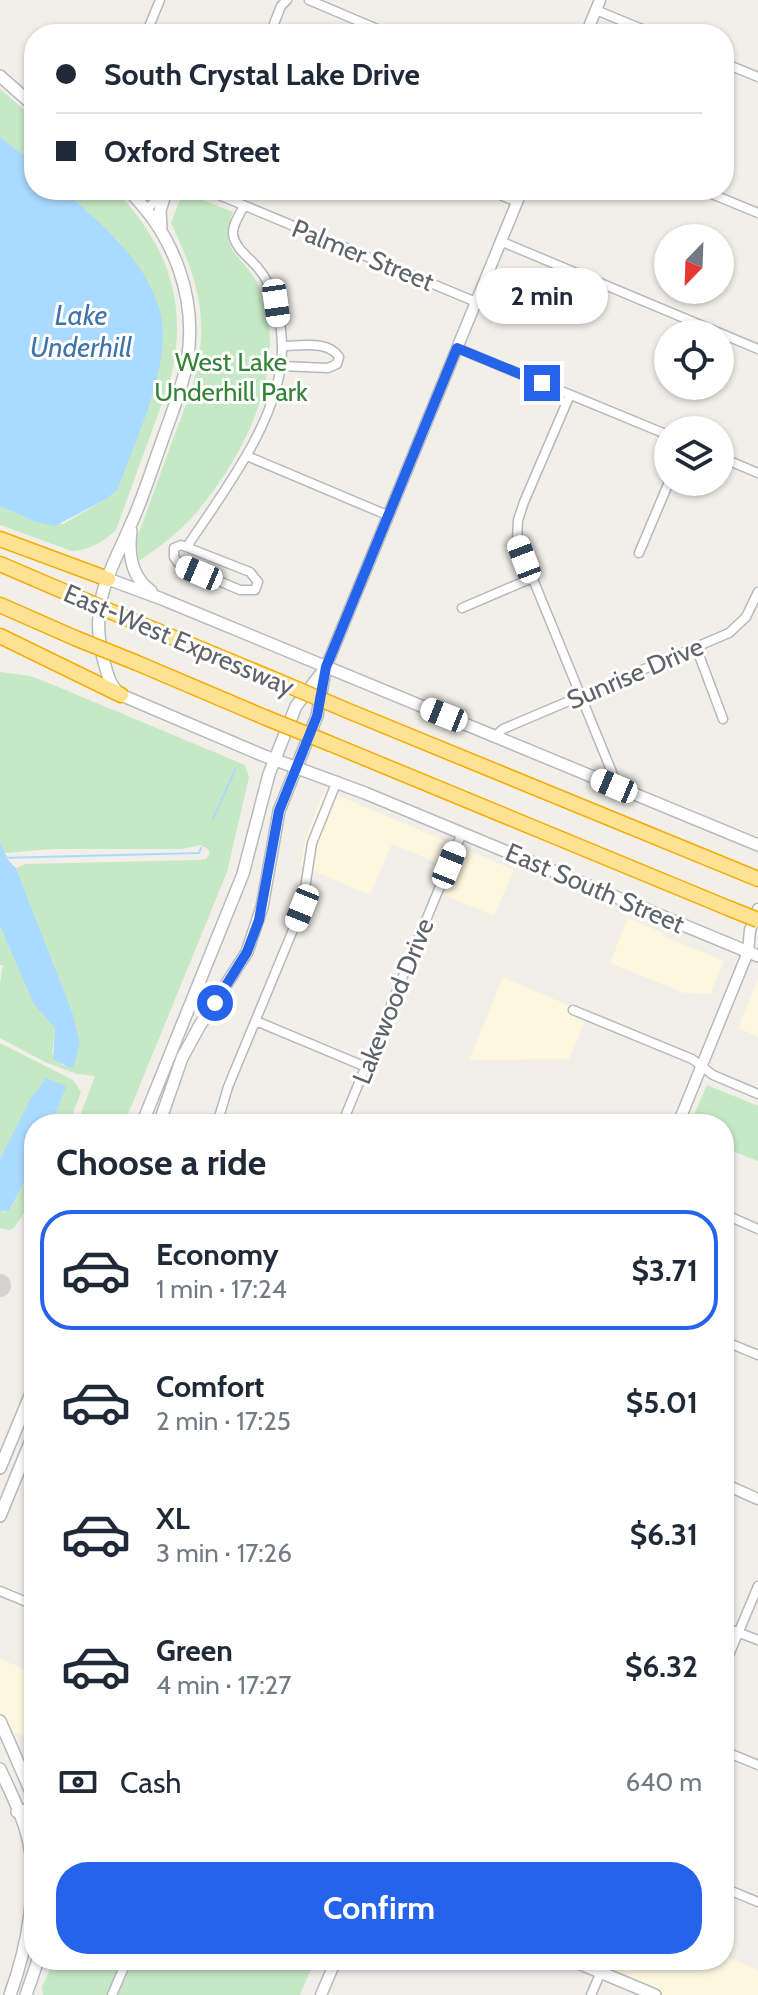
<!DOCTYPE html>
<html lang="en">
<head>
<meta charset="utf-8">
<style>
	body { margin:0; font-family:Cabin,sans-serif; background:#f6f6f7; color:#1f2937; height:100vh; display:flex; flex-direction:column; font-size:30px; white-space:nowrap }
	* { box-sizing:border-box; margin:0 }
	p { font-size:26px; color:#747a83 }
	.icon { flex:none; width:44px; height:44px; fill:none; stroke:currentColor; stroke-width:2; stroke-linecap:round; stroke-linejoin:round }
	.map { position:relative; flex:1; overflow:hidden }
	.details { position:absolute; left:24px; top:1114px; width:710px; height:856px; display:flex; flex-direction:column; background:#fff; border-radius:32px; box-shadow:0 2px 6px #0004 }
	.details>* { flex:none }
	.banner { position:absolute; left:24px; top:24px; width:710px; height:176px; border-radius:32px; box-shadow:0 2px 6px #0004; display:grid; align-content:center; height:176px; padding:0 32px; background:#fff }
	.needle { width:52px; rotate:203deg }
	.controls { position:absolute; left:654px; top:224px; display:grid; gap:16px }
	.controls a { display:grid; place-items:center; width:80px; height:80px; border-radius:50%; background:#fff; box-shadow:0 2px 6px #0004; font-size:40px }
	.end { position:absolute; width:36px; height:36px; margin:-18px; border:10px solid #2563eb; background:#fff; box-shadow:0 0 0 4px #fff }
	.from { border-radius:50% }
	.bubble { position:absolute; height:56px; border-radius:28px; background:#fff; box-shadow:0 2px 6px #0004; font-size:26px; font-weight:700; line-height:56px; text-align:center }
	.car { position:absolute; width:24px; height:48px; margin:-24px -12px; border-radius:10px; box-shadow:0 0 6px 2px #0007; background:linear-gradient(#fff 24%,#345 0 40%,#fff 0 76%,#345 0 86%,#fff 0) }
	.banner b { display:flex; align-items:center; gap:28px; height:76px; font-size:30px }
	.banner b+b { border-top:2px solid #e0e1e3 }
	.banner i { width:20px; height:20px; background:#1f2937 }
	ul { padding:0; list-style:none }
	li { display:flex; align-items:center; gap:24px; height:120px; margin:0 16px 12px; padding:0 16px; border:4px solid transparent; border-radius:32px }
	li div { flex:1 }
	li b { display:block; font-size:30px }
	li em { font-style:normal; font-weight:700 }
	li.on { border-color:#2563eb }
	li>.icon { width:72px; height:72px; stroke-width:1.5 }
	h2 { padding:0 32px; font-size:36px; line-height:96px }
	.pay { display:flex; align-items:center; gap:20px; height:88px; padding:0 32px; font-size:30px }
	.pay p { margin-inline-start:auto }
	.cta { display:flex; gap:16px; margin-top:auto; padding:16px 32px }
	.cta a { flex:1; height:92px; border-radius:32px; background:#2563eb; color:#fff; font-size:32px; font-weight:700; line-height:92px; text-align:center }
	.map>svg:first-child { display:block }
	.commercial { fill:#fef7e0 }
	.green { fill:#c5e8c5 }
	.water { fill:#aadaff }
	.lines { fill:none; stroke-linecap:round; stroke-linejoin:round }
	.stream { stroke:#aadaff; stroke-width:2 }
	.taxiway { stroke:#d4d3d0; stroke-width:22 }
	.minor-casing { stroke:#b5b8bc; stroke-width:11 }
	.tertiary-casing { stroke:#b5b8bc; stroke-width:13 }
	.secondary-casing { stroke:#b6babf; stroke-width:14 }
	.motorway-casing { stroke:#f9ab00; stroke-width:17 }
	.minor { stroke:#fff; stroke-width:8 }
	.tertiary { stroke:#fff; stroke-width:10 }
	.secondary { stroke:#fff; stroke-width:11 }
	.motorway { stroke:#fde293; stroke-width:14 }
	.motorway-bridge-casing { stroke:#f9ab00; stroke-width:17; stroke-linecap:butt }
	.motorway-bridge { stroke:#fde293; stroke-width:14 }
	.route { stroke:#2563eb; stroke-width:10 }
	.labels { text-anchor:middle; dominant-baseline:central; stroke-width:6; stroke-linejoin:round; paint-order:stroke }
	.street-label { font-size:26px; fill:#5f6368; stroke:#fff }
	.park-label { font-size:26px; fill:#348238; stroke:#fff }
	.water-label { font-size:28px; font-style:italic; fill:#4174aa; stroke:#fff }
</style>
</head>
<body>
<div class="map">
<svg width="758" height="1995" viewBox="0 0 758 1995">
	<rect width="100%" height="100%" fill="#f1efe8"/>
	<path class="commercial" d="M324,792L339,796L514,870L494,916L445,895L455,870L392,844L370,895L301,865L305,838Z
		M628,918L663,933L662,936L724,961L710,994L684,993L610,963Z
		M503,977L588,1014L569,1059L469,1060Z
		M758,979V1037L738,1028Z
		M0,1659L34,1673V1740L0,1726Z
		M724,1956L758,1970V1995H656L571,1960H724Z"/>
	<path class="green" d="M0,89L34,118V163L0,137Z
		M64,190H115C169,246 189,305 170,381L116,530C103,542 90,550 72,551L0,525V506L36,522L63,524L106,499L155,383L162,341L161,317L145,277L120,243Z
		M183,192L233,212C216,254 245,254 259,287C292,364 245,455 196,513C180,532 159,547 139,561L136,541C148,508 160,475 172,442C187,403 203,366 201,323C200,287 186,255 171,223Z
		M0,672L30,676L51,684L245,765L249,777L227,872L124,1124H77L95,1076L77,1074L45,1062L0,1038V983L3,965H0V926L34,1005L55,1028L52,1054L62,1065L74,1066L80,1043L73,1014L16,868L26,864L198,860L206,859L210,853L208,849L200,845L182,849H52L5,853L0,842Z
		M0,1043L73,1080L81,1092L69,1124H51L66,1088L40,1085L0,1159Z
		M707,1085L758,1106V1161L732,1151L728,1160L724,1158V1124H690Z
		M34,1163V1198L14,1228L9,1230L0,1228V1212H4L12,1207Z
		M54,1960H315L300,1995H43L42,1987Z"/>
	<path class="water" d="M0,137L34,163V190H64C87,212 114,234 134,260C146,276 157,296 161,316C171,368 135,440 118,489L106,499L55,526L36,522L0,506Z
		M0,842L8,860L16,868L73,1014L80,1043L74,1066L70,1068L53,1059L55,1028L34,1005L0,926Z
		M46,1078L64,1085L66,1088L51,1124H34V1163L12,1206L9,1210L0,1212V1159L31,1098Z"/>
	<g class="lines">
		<path class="stream" d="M213,819L235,770
			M0,858L199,853L201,848"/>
		<path class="taxiway" d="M0,1286V1285"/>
		<g class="minor-casing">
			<path id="minor" d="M309,0L389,34
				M596,10L654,34
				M146,34L160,0
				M270,34L281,6L287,0
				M724,63L758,77
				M207,190L476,302
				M488,190L517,202
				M702,190L758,213
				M147,209L164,193
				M500,241L758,349
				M457,348L668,435
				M281,366L328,368L337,364L339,357C328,340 301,346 282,346
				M570,395L524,502L518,520L517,540L618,787
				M247,456L387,515
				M720,457L758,473
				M181,545L250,572L258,582L255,590H240L179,564L174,557V548Z
				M188,545C224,491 282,416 282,349C282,322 276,289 258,268C250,258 235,249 233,234C232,225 240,214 244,206
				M639,553L669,482
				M462,608L532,578
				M696,647L723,719
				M495,736L503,729L729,633L746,617L758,592
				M573,1010L692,1059L713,1075L758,1094
				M256,1021L366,1067
				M217,1124L228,1087L302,908L312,843L337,781
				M342,1124L462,833
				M724,1214L758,1229
				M724,1341L758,1355
				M21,1466L34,1471
				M0,1591L34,1605
				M724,1627L758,1640
				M724,1667L758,1586
				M724,1751L758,1765
				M724,1888L758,1902
				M112,1995L127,1960
				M591,1995L606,1960"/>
		</g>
		<g class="tertiary-casing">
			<path id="tertiary" d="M586,34L600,0
				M326,667L522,190
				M678,1124L748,952L750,930L758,909
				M724,1484L758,1499
				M321,1995L336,1960"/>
		</g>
		<g class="secondary-casing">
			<path id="secondary" d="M0,76L34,106
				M128,190C174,235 198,298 187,362C182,390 170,417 161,444C151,471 143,498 131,524C110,573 89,603 103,658C107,673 109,685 121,695L262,755L365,793L758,956
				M161,227L160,211L166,191
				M131,531C128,554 131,577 151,591
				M108,579L162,599L758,845
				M142,1124L243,874L269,774L296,706L326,667
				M159,1124L182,1058L200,1025L247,952L262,907L279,811L317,716L325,671
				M0,1468L34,1386
				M0,1516L34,1433
				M0,1721L34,1799
				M0,1769C9,1789 20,1810 26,1831C41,1881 27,1948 10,1995
				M17,1812L34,1808
				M571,1960L655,1995
				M26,1995L38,1960"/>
		</g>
		<g class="motorway-casing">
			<path id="motorway" d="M0,539L108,579
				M0,564L77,597
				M0,605L75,638
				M126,618L278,681
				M0,636L121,695
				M137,663L264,717
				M346,710L758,879
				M331,744L728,908"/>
		</g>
		<use href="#minor" class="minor"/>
		<use href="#tertiary" class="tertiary"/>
		<use href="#secondary" class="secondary"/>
		<use href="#motorway" class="motorway"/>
		<g class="motorway-bridge-casing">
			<path id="motorway-bridge" d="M77,597L126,618
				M75,638L137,663
				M278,681L346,710
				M264,717L331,744
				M728,908L758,920"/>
		</g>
		<use href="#motorway-bridge" class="motorway-bridge"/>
	</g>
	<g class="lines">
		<path class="route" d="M215,1003L247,952L259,920L279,811L317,716L326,667L457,348L542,383"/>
	</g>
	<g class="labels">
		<g class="street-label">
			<text transform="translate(363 255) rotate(22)">Palmer Street</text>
			<text transform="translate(179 640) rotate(23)">East-West Expressway</text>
			<text transform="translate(635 673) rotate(-23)">Sunrise Drive</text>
			<text transform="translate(595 888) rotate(23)">East South Street</text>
			<text transform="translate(393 1001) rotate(-68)">Lakewood Drive</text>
		</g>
		<g class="park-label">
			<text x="231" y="362">West Lake<tspan x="231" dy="30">Underhill Park</tspan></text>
		</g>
		<g class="water-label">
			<text x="81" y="315">Lake<tspan x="81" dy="32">Underhill</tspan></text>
		</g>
	</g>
</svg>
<div class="controls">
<a><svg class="needle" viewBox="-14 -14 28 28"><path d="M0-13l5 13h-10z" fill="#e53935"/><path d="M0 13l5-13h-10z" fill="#747a83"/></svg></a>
<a><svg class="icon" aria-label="locate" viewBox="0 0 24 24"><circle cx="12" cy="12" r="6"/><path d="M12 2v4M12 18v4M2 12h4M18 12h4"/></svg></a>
<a><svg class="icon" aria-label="layers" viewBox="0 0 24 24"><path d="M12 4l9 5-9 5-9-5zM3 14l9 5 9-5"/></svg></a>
</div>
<i class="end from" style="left:215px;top:1003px"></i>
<i class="end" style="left:542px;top:383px"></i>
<div class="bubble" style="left:476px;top:268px;width:132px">2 min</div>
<i class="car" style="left:276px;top:303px;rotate:172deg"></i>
<i class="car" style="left:524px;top:559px;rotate:339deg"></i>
<i class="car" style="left:199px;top:573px;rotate:293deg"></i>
<i class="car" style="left:444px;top:715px;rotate:292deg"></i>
<i class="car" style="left:614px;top:786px;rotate:293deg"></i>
<i class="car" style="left:449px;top:865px;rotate:22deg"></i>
<i class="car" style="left:302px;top:908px;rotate:202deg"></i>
<div class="banner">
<b><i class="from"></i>South Crystal Lake Drive</b>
<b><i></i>Oxford Street</b>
</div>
<section class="details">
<h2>Choose a ride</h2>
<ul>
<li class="on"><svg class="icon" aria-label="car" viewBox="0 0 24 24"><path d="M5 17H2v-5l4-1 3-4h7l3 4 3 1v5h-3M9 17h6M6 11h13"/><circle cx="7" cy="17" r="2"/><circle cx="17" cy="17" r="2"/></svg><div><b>Economy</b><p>1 min · 17:24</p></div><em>$3.71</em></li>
<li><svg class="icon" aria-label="car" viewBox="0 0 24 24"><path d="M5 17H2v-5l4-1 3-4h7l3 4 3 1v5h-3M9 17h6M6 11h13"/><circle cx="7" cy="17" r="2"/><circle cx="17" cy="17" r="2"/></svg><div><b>Comfort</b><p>2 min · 17:25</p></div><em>$5.01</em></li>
<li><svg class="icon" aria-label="car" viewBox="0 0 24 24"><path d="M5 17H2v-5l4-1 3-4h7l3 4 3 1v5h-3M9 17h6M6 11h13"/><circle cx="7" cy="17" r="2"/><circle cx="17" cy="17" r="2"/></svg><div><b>XL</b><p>3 min · 17:26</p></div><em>$6.31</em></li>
<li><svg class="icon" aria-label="car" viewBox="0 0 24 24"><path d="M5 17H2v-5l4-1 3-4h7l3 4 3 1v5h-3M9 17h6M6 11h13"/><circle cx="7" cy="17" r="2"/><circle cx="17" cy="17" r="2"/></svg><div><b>Green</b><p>4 min · 17:27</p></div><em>$6.32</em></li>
</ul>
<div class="pay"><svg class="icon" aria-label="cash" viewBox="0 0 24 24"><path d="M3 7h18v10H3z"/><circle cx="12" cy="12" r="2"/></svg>Cash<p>640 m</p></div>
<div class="cta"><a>Confirm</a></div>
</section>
</div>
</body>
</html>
